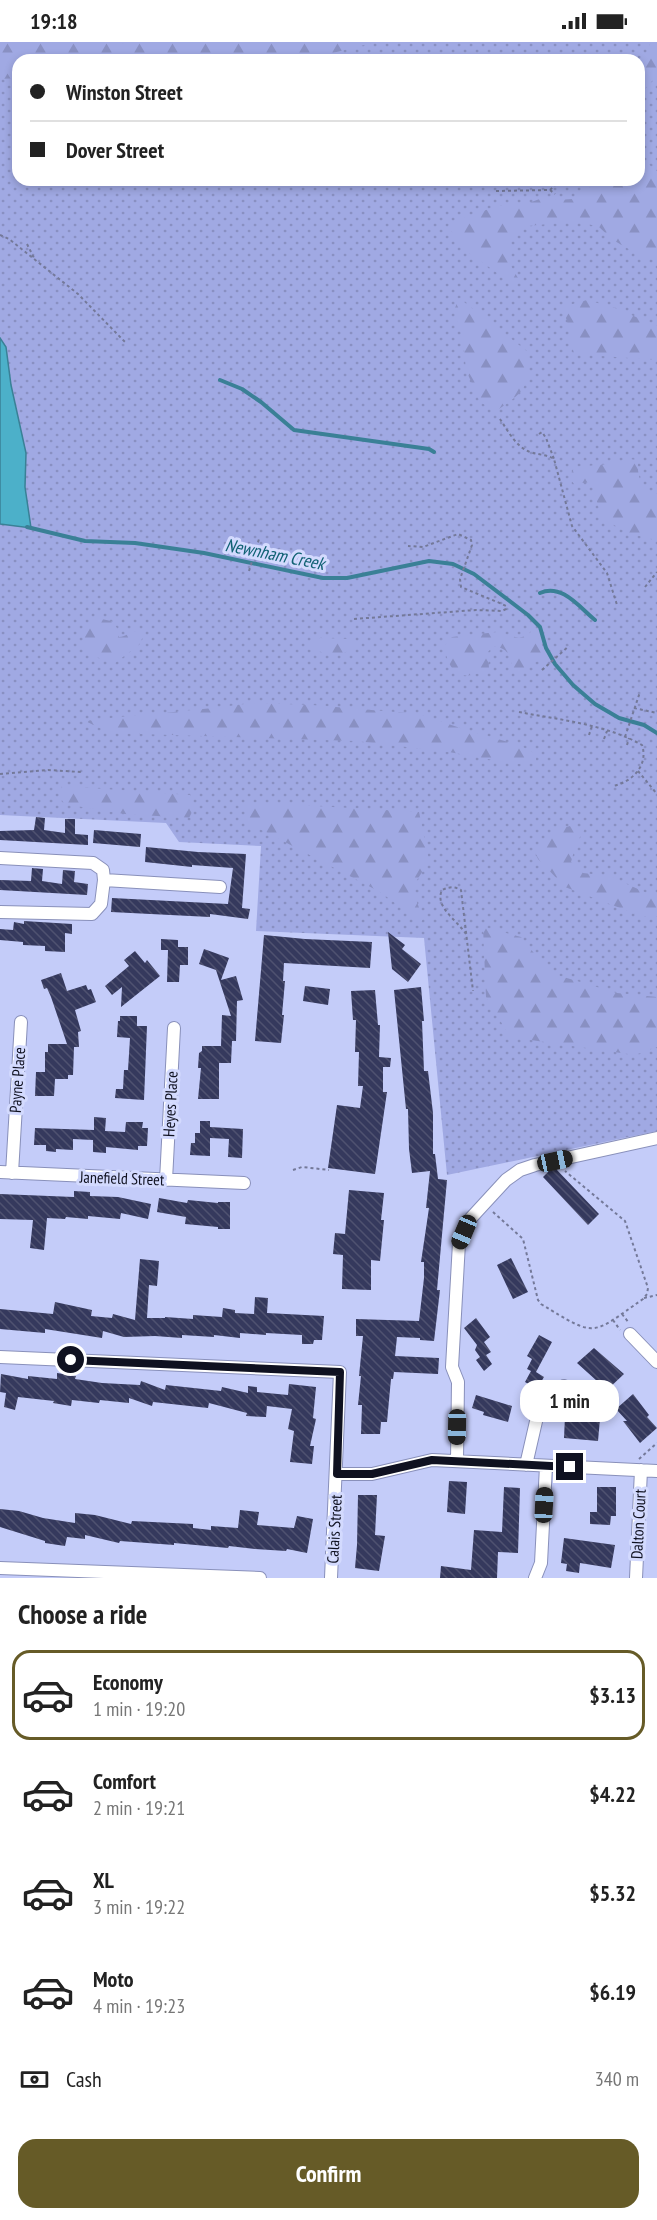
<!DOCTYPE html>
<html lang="en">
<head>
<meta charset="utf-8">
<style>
	body { margin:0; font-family:"PT Sans Narrow",sans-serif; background:#f6f6f6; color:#222; height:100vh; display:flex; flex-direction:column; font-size:22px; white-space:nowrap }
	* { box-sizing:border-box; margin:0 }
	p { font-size:20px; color:#767676 }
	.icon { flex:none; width:33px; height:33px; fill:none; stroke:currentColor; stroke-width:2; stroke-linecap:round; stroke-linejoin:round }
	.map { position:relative; height:1536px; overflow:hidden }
	.sheet { display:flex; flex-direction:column; background:#fff; flex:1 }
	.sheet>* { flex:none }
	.hud { position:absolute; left:12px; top:12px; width:633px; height:132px; border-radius:18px; box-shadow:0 3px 9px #0003; display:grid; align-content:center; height:132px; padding:0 18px; background:#fff }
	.end { position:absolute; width:27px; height:27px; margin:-14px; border:8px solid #0f1120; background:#fff; box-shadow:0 0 0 3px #fff }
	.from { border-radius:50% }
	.bubble { position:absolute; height:42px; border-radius:18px; background:#fff; box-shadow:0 3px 9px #0003; font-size:20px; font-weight:800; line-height:42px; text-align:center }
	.car { position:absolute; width:18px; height:36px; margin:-18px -9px; border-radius:8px; box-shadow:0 0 4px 2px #0007; background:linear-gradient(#222 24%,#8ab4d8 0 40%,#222 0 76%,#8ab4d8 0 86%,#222 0) }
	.hud b { display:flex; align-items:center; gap:21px; height:57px; font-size:22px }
	.hud b+b { border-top:2px solid #e0e0e0 }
	.hud i { width:15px; height:15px; background:#222 }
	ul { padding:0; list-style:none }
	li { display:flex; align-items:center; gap:18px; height:90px; margin:0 12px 9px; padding:0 6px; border:3px solid transparent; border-radius:18px }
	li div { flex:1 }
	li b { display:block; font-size:22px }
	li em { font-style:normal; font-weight:800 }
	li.current { border-color:#665b27 }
	li>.icon { width:54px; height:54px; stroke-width:1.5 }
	h2 { padding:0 18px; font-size:27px; line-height:72px }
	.pay { display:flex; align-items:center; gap:15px; height:66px; padding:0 18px; font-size:22px }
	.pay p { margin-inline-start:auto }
	.cta { display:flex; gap:12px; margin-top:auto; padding:12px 18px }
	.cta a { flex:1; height:69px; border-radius:18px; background:#665b27; color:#fff; font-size:24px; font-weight:800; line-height:69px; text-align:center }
	.status { display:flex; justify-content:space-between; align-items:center; height:42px; padding:0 30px; background:#fff; direction:ltr }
	.status svg { height:16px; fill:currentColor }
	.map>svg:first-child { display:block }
	.grass { fill:url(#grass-dots); fill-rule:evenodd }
	.forest { fill:url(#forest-firs) }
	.water { fill:#4cb0c9; stroke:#3a8096; stroke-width:1.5 }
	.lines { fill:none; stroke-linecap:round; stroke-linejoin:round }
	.stream { stroke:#3a8096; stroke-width:4 }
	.building { fill:url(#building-back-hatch) }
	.minor-casing { stroke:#8990ba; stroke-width:14 }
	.path { stroke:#747999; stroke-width:2; stroke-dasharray:3 3; stroke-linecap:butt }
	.minor { stroke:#fff; stroke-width:12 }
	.route { stroke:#0f1120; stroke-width:8 }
	.labels { text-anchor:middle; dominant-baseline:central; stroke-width:6; stroke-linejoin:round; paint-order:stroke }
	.street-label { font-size:16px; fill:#0f1120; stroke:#d3dafe }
	.water-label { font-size:18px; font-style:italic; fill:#0f6173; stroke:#d3dafe }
</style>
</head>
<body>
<div class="status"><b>19:18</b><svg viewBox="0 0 49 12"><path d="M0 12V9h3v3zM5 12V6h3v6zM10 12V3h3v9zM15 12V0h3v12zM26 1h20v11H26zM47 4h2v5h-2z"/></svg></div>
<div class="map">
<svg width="657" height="1536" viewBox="0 0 657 1536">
	<defs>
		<pattern id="grass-dots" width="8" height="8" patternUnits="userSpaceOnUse" patternTransform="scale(1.5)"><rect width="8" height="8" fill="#a0a9e3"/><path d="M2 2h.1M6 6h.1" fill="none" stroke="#8990c2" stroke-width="1.8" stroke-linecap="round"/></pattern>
		<pattern id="forest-firs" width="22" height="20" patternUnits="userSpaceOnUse" patternTransform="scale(1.5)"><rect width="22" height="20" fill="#a0a9e3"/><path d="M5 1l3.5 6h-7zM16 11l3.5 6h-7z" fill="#8990c2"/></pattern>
		<pattern id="building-back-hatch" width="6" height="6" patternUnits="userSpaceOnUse" patternTransform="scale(1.5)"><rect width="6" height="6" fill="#35395d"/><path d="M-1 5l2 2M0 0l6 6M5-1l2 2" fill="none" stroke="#4f5270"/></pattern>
	</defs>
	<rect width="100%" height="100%" fill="#c4ccf9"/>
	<path class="grass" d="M0,0H657V1089L447,1133L424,896L256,889L261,804L179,800L166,781L0,773ZM18,18H639V138H18Z"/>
	<path class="forest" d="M0,0H121L120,2L129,0H376L309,17L18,18V36L0,37Z
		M651,0H657V39L653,38L639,53V28Z
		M642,117L657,129V219L641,214L613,198L599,185L584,181L568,180L528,184L515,191L509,200V221L518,236L511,244L496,230L463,207L448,184L465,175L498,164L526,162L545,155L559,158L572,157L586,150L596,138H639V118Z
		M459,256L528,310C529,347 525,349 496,369L480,360L466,328L463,297L456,276L455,266Z
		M587,258L615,266L657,284V318L574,312L567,279L562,265Z
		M628,417L638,418C637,433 640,448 657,452V499L626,490L602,476L591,440L574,442L569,435L575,425L610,422Z
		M97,576L111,579L117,586L119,595C128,595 134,585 144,591L140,602L115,621C85,614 70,600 97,576Z
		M534,586L548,616L535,620L524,631L516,632C508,617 513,607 493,604L488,610L489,627C461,640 450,634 444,604L452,595L497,590L519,596L528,593Z
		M320,596L350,597L355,601C351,617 323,611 309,607L310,604Z
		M252,661L312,663L419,672L469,689L519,703L536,712V721L515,722L449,710L356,699L111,691L85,679C141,672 197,669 252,661Z
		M62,744L190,753L195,764L189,776L125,772L70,763L63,760L59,753Z
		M244,760L419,770L429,819L412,846L423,877L421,880L380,850L264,789L248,783Z
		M570,784L584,788L576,802L571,820L583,831L609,834L649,852L657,853V874H641L565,845L538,817L534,808L552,789Z
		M483,885L521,895L550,931L617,951L657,955V1005L635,1013L510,995L486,955Z"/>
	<path class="water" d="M0,296L6,305L11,343L26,411L25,445L31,486L0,482Z"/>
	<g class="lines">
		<path class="stream" d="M220,338L242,347L261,360L294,388L429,407L434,410
			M27,485L85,499L135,501L204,511L323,536H347L429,519L453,522L474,532L528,573L540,585L546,606L555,622L573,643L595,662L619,676L644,683L657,691
			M540,551C562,541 580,566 595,578"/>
	</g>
	<path class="building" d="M36,775L45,776L44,788L65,791V777H75V792L88,793V803L0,798V789L34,788Z
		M94,788L141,792L140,805L93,801Z
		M146,805L198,810L246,812L242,866L250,867L248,877L210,872V875L111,870L112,856L228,862L233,826L192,823V825L145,820Z
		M32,826L43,827L42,839L62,842L63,828L75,829L74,840L88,842L87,853L0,848V838L31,839Z
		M24,879L72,882V892L65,891V910L45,909V904L23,903V900L0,898V887L13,888L14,880L24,882Z
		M388,890L405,903L402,907L421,922L408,940L392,927Z
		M264,893L305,897L372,900L370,926L284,921L283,939H285L282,973H284L281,1001L255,999Z
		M161,897L178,898V905H188V923H180L179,940H167L168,908H161Z
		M204,907L229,916L221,938L236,934L243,958L237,959L236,999H232L231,1021H219V1057H198L201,1026H198L199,1011L202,1009V1004H221L222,973L231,974L216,928L199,922Z
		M135,909L145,921L147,918L160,934L121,965L122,945L112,953L105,944L129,924L124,918Z
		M61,931L67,949L86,943L88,948L91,947L96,960L75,968L81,989L78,990L79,1005H74L73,1033H68V1037H55L54,1054H35L36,1030H45V1010H48V1002H67L51,955L47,946L44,947L41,938Z
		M305,944L330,947L328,963L303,959Z
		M421,945L424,979H422L424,1029H428L433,1071V1112H435L438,1137L447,1138L437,1248H440L434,1299L420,1298V1296L397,1295L395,1314L439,1316L438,1332L394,1330L393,1337H391L387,1380H381L380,1392H361L362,1363H358L361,1334H359L363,1294H356V1277L419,1279L424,1236V1220H421L429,1166H426L430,1129L412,1131L409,1107L408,1067H406L394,948Z
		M375,948L378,983H380L379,1015L391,1016L390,1025H383V1050H387L375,1132L328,1126L337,1063L360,1066L363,1044H358L359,1010H355L356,978H353L351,949Z
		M120,974H137V984H147L144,1058L115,1056L116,1047H123L124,1028H128L130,996L117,995L118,979H120Z
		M94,1075L106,1076L105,1089L125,1090L126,1080H143L142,1086H148L147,1104H138V1108L106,1105V1111L93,1110V1098L73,1097V1108L56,1107V1110L46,1109V1103H34L35,1086L94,1088Z
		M200,1079H210V1085L243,1087L242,1116L228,1115L229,1097L210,1096V1114L190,1113L191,1101H195V1091H200Z
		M556,1127L599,1172L588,1183L543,1135L550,1128Z
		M349,1148L384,1151L381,1178H384L380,1219L371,1218V1248L342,1247L343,1213L333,1212L335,1191L345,1192Z
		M74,1149L90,1150V1154L118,1155L151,1162L148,1177L121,1171L120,1177L88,1174V1177L66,1175L65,1177L47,1176L44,1208L30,1206L33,1178L0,1177V1152L74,1155Z
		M159,1156L187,1161L188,1158L218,1161V1160H230V1187H218V1185L185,1182L186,1175L157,1170Z
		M511,1216L528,1250L513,1257L497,1223Z
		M140,1217L159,1219L157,1244L149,1243L147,1276H165V1275L193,1277V1273L222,1275L223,1266L235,1268V1271L254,1272L255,1255L268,1256L267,1271L324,1274L322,1298H314L313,1302H302V1293L266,1291V1293L240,1291V1296L214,1293V1295L182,1293V1296L155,1294L124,1295L103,1289L102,1296L45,1287V1291L0,1287V1267L53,1272L55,1260L92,1268L91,1274L112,1276L113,1272L135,1278Z
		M476,1276L490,1295L484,1300L491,1310L486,1313L492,1322L484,1329L476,1318L480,1315L475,1308L477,1303L464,1286Z
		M539,1293L552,1300L536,1330L544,1335L537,1347L525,1340L531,1329L527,1327L532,1317L527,1314Z
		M594,1306L624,1332L607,1348L577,1321Z
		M57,1331L76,1334L75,1337L102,1341L140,1343L141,1339L165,1348L166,1343L221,1349L222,1345L248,1351V1344L257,1345V1350L288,1353L289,1342L316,1345L313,1376L316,1377L310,1404H314L312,1422L290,1420L294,1389L288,1387L292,1367L267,1364L266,1375L246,1374L247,1371L209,1361L208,1366L153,1360L152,1364L129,1356V1361L100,1358L99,1361L72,1358L71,1364L53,1361L54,1359L18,1355L15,1368L4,1365L6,1351L0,1350L1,1332L28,1337V1334L57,1337Z
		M633,1352L649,1373L647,1375L657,1386L640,1401L623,1379H627L616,1367Z
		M476,1353L512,1364L508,1380L483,1373L484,1370L472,1366Z
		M565,1374L600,1377L598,1399L564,1396Z
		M449,1439L467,1440L465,1472L447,1470Z
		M504,1445L520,1446L518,1511L498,1510L497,1536H440L441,1524L471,1528L474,1488L502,1490Z
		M597,1445H616V1474H611L610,1483L590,1482V1470H597Z
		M358,1453H377L375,1493L385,1494L379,1529L355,1526L357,1503Z
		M0,1467L19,1469L43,1476L75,1481V1471L95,1473L131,1482L132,1479L193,1482V1486L211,1488V1484L238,1486L240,1468L259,1470L257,1483L294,1486L297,1474L313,1477L307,1511L287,1507L286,1509L255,1507L229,1504L228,1506L174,1501V1503L120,1499L119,1501L85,1493V1497L67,1495L65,1504L45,1501V1499L0,1485Z
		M564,1496L615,1503L611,1526L580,1521L579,1531L566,1529L567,1522L561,1521Z"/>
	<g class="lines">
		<g class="minor-casing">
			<path id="minor" d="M0,816L93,821L103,828L104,838
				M0,870L92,872L101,862L104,838L220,845
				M0,1130L244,1141
				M12,1131L21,980
				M166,1138L174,986
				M630,1292L657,1320
				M0,1315L340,1330L331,1536
				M457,1419L458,1340L452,1325L459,1201L471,1176L506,1138L520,1128L535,1123L657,1096
				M526,1423L540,1362L564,1344
				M337,1432H372L432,1418L657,1429
				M0,1526L260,1536
				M535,1536L541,1521L546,1424
				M636,1536L641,1428"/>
		</g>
		<path class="path" d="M550,148L560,138
			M496,149L550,148L555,152
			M0,193L9,197L78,252L125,300
			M27,202L34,216
			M500,377C508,389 516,405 530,410C538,413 546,412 554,417L572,484L607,531L617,563
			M539,392L542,390L546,396L554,417
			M249,529L259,497
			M645,545L657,530
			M354,577L476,568L502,569L506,567V564L502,562L461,545L460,537L472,503L471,498L458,492L423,505L408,504
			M542,628L569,604
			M634,666L657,671
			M519,670C560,678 605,682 642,703C649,724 631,741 612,744
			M589,693L592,684
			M625,695L640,650
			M604,697L607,689
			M627,703L629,696
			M638,729L657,752
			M0,732L48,728L81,730
			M466,892C458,879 434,865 442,848C448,845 454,844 461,848L473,949
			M293,1128L302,1125L329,1128
			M493,1170L523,1197L538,1258L541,1262C597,1296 590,1294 643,1257L647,1252L648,1246L625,1179L565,1129
			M644,1256L657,1253
			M622,1272L629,1281
			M613,1278L620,1288
			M639,1417L657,1401"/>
		<use href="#minor" class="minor"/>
	</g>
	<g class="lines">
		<path class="route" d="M71,1318L340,1330L337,1432H372L432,1418L570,1425"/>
	</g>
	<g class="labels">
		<g class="street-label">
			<text transform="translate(17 1038) rotate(-86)">Payne Place</text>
			<text transform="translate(170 1062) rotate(-87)">Heyes Place</text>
			<text transform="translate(122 1136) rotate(2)">Janefield Street</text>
			<text transform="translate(638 1482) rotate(-87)">Dalton Court</text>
			<text transform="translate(334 1487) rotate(-87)">Calais Street</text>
		</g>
		<g class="water-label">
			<text transform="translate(275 512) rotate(11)">Newnham Creek</text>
		</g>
	</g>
</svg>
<i class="end from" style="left:71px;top:1318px"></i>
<i class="end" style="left:570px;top:1425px"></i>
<div class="bubble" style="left:520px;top:1338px;width:99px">1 min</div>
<i class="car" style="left:555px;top:1119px;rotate:78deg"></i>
<i class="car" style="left:464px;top:1190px;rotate:203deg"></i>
<i class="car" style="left:457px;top:1385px;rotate:181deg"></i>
<i class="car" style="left:544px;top:1463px;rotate:3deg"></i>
<div class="hud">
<b><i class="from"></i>Winston Street</b>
<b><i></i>Dover Street</b>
</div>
</div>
<section class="sheet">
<h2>Choose a ride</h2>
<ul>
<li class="current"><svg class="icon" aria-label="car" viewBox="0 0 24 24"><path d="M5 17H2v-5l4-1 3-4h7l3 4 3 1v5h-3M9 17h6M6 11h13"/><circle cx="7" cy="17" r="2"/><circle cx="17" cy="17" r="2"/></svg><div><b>Economy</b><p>1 min · 19:20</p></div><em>$3.13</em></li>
<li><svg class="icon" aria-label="car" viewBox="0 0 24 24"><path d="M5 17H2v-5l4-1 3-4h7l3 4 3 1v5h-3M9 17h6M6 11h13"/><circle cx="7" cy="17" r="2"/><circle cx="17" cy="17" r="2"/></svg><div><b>Comfort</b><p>2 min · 19:21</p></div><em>$4.22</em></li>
<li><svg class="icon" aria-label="car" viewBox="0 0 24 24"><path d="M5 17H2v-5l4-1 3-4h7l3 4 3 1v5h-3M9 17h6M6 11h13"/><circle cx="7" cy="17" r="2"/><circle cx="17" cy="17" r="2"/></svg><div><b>XL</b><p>3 min · 19:22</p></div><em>$5.32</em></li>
<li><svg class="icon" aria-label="car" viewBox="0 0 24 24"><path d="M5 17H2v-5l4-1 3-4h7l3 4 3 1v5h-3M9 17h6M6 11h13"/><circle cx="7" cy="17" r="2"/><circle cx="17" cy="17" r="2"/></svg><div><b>Moto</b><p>4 min · 19:23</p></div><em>$6.19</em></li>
</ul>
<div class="pay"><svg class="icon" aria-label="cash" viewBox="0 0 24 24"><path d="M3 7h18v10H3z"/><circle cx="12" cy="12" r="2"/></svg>Cash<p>340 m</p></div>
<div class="cta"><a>Confirm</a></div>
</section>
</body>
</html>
